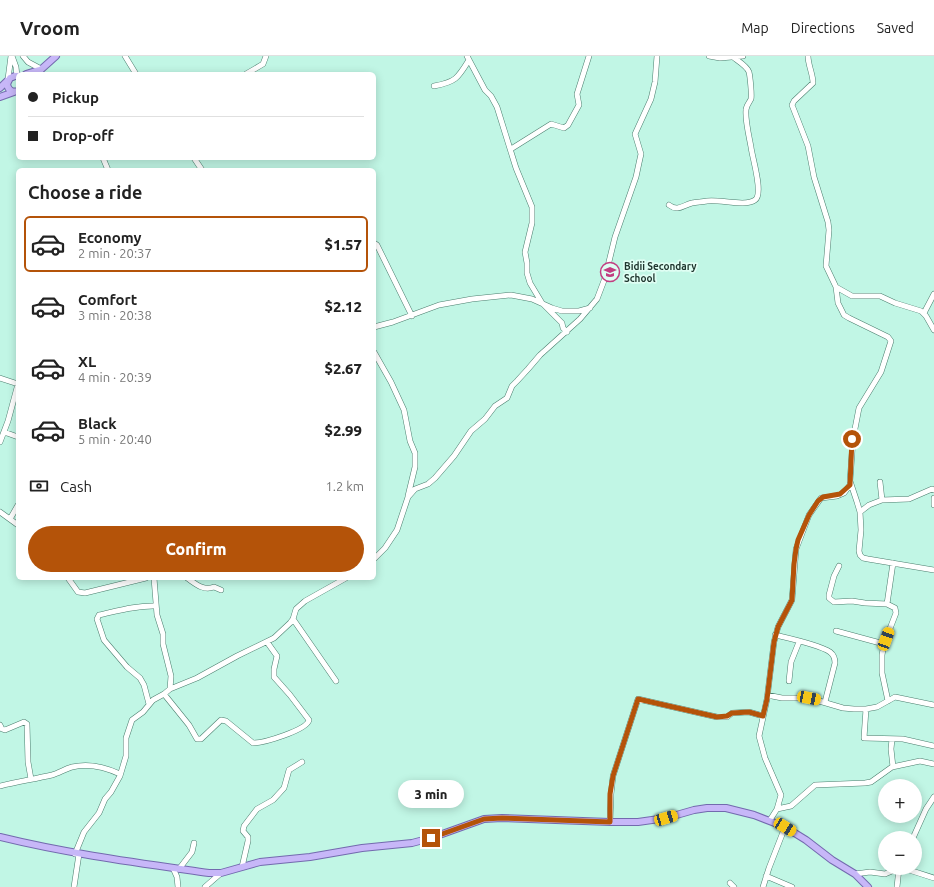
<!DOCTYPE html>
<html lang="en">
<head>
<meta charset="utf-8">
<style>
	body { margin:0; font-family:Ubuntu,sans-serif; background:#f2f2f2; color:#222; height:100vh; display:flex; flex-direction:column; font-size:15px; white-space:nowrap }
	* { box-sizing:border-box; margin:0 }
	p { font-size:13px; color:#767676 }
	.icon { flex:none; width:22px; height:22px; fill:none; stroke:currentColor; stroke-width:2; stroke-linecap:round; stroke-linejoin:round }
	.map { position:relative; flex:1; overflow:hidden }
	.drawer { position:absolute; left:16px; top:112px; width:360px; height:412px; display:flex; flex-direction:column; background:#fff; border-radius:6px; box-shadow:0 2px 10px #0003 }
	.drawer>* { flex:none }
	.guide { position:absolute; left:16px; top:16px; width:360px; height:88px; border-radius:6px; box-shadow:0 2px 10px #0003; display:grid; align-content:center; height:88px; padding:0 12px; background:#fff }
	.fabs { position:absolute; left:878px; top:723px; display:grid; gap:8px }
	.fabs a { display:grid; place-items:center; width:44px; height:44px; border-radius:50%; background:#fff; box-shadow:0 2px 10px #0003; font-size:20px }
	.end { position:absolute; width:18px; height:18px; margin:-9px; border:5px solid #b45309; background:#fff; box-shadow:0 0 0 2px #fff }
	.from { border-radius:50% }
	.bubble { position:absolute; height:28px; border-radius:14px; background:#fff; box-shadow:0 2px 10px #0003; font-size:13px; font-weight:800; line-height:28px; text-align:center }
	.car { position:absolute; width:12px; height:24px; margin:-12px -6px; border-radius:5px; box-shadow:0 0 3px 1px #0007; background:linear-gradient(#f5c518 24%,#345 0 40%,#f5c518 0 76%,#345 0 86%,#f5c518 0) }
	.guide b { display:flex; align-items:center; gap:14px; height:38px; font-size:15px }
	.guide b+b { border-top:1px solid #e0e0e0 }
	.guide i { width:10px; height:10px; background:#222 }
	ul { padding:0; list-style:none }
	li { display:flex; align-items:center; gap:12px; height:56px; margin:0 8px 6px; padding:0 4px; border:2px solid transparent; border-radius:6px }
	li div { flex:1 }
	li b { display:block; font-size:15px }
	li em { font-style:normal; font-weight:800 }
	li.active { border-color:#b45309 }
	li>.icon { width:36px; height:36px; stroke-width:1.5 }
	h2 { padding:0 12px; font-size:18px; line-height:48px }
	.pay { display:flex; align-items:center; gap:10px; height:44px; padding:0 12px; font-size:15px }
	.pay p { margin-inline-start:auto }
	.primary-button { display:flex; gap:8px; margin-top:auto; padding:8px 12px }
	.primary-button a { flex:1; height:46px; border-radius:24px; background:#b45309; color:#fff; font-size:16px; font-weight:800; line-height:46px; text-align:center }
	header { display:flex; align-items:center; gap:24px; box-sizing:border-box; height:56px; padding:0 20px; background:#fff; border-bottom:1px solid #e0e0e0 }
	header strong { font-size:19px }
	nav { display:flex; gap:22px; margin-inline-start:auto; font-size:14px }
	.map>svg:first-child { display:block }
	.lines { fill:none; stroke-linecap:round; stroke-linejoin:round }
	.minor-casing { stroke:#4b7e6e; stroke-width:6 }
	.major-casing { stroke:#736aae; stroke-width:8 }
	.minor { stroke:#fff; stroke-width:5 }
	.major { stroke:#c7b7f8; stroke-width:6 }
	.route { stroke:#b45309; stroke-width:5 }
	.labels { text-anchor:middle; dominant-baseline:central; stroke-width:3.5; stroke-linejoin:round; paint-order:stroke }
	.poi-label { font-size:10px; font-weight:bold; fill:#1e342d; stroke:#dffef3; text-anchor:start }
</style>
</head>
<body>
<header>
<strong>Vroom</strong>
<nav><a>Map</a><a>Directions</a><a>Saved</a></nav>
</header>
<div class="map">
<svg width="934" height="831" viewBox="0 0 934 831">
	<rect width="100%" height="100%" fill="#c1f6e5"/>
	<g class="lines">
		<g class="minor-casing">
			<path id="minor" d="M12,0L16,11L17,20
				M23,0L28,6L41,13
				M125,0L136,18
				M467,0L485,34L491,40L497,51L516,112L532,151V167L525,196L527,207V217L530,227L542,247L562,267L563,272L567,276
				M709,0L720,2L743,0
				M808,0C808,9 813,18 813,27L794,45L792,49L808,90L814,121L828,166L829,174L826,210L836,231L838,247L844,259L849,262L888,281L891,285L881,316L859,352L853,383L850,425L857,446L860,456L861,474L859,495L860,499L863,502L868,503L934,514
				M246,18L263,8L266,0
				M8,23L11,0
				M434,30C456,26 458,22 469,4
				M511,93L551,68L564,72L568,69L579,49L577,38L589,0
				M103,102L108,114
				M194,102L202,114
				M669,149C678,156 683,149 692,147C697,146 702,146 707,145C720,143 745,151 755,144C764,138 752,101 751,91C749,80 745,64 746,54C746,50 749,47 751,43C752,39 750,20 749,16C747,10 738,5 733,1
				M374,187L377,189L412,260
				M836,231L852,240H880L895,247L921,255L926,260L934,274
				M924,257L934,238
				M374,271L393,266L439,249L472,243L511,239L532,243L552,252L562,255H579L590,252
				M374,296L391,326L404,354L410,385L415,397V411L408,440
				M0,322L18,328
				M4,376L18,381
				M0,386L8,365L18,328
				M880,426L882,444
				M934,442V449
				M0,456L18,469
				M860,456L869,449L882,444L909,443L932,433L934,434
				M10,463L18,449
				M374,503L385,492L397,474L408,441L415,433L428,428L435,422L454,400L471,375L485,363L495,350L507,342L512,330L517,325L528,313L540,299L580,263L597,243L605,222L615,181L636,121L639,107L641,98L635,78L651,43L655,26L657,0
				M839,510L834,520L829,539V542L834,546L852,545L865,547L887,548
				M68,522L78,536L85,537L146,522
				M154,522L157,559L163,578V588L171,620L170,633
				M187,522C196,528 203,535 214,531L221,534
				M293,563L336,625
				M836,575L884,588
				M775,579C788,582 820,589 830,596C834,599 835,603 835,607L825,646
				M789,625L791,606L799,586
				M164,638L189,669L197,683H201L221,664L226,665L253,687C264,687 307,674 309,664L290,639L274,621V613L277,600L267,586
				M767,639L782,642H809L843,652L854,653H866L877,651L895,641L934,649
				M888,645L882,617V599L884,588L896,557L895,552L887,548L893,507
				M149,648L144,629L140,622L127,611L104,584L97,563L99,559C117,555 137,549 156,550
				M866,653L864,682L903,683L934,690
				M0,669L2,673L5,674L24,666L27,668L28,706L31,723
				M892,683L891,693L893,711
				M0,730C17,726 34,723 52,719C59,717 65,713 72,711C89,707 105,711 120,718
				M777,753L791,750L815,729L865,727L871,726L892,711L920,705L934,708
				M770,764L777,753L781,739L765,702L759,680L767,643L774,586L778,571L792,544L796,493L809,459L821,442L837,440L844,437L850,429
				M610,766L611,738L613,720L638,643L717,661H727L732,657L749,656L763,660
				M913,782L926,753L934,741
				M75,798L84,776L99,757L105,743L111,736L120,720L126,700V682L132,664L143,656L153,644L164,638L170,633L197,622L237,600L274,582L290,567L293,563L296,553L305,545L346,522
				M242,811L248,785V781L243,775L244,770L257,753L273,744L284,732L289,714L302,706
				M173,812L177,821L178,831
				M179,813L192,796L194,787
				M855,818L870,816L885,818L899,812L909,814L934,822
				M766,820L792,831
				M730,827L734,831
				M74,831L79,798
				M205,831L221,817
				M763,831L769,812L785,771
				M897,831L899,812"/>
		</g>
		<g class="major-casing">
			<path id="major" d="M26,18L39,14
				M36,18L56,0
				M18,20H15L10,22L7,28C8,34 12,37 18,35
				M0,32L7,25
				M0,41L14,36
				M0,781C69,798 139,807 209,817H221L260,806L310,801L362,792L412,787L431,782L484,763L502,762L610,766H638L666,762L694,754L707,752H726L754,759L785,771L806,784L832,804L855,818L868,831"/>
		</g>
		<use href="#minor" class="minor"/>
		<use href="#major" class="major"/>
	</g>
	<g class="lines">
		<path class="route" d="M431,782L484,763L502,762L610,766V738L613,720L638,643L717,661L727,660L732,657L749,656L763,660L767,643L774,586L778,571L792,544L794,508L796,493L798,484L809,459L818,445L823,441L840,438L850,429L852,383"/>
	</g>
	<defs>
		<g id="school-ring" transform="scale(1)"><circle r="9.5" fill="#dffef3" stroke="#c23d81" stroke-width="1.5"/><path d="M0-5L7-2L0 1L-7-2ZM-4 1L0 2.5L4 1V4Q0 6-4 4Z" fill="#c23d81"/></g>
	</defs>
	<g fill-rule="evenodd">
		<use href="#school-ring" x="610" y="216"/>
	</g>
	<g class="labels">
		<g class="poi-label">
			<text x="624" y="210">Bidii Secondary<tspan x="624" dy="12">School</tspan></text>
		</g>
	</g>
</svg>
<div class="fabs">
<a>+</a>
<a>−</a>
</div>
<i class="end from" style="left:852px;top:383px"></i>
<i class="end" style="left:431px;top:782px"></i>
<div class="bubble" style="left:398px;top:724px;width:66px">3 min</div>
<i class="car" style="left:886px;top:583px;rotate:20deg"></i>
<i class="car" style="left:809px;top:642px;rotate:101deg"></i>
<i class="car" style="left:666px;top:762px;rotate:74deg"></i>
<i class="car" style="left:785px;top:771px;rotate:121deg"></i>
<div class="guide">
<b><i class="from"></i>Pickup</b>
<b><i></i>Drop-off</b>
</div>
<section class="drawer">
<h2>Choose a ride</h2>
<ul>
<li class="active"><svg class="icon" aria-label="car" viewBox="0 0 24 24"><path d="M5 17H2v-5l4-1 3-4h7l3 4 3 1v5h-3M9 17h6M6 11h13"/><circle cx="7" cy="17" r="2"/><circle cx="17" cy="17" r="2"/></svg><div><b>Economy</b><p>2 min · 20:37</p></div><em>$1.57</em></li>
<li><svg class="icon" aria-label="car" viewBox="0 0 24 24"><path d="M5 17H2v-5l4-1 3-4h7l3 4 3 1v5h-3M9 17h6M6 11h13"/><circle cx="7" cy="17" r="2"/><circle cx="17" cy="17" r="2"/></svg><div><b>Comfort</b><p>3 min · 20:38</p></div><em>$2.12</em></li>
<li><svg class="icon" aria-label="car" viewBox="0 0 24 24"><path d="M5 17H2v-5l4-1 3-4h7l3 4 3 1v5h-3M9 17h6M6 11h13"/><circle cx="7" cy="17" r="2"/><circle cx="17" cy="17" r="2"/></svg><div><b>XL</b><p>4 min · 20:39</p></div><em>$2.67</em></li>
<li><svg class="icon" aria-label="car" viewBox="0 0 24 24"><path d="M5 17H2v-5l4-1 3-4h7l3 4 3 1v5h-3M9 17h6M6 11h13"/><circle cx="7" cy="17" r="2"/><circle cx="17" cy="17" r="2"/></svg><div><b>Black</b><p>5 min · 20:40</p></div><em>$2.99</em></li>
</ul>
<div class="pay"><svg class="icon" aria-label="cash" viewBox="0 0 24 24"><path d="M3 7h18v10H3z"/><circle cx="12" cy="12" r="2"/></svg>Cash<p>1.2 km</p></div>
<div class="primary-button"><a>Confirm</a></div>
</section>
</div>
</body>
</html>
